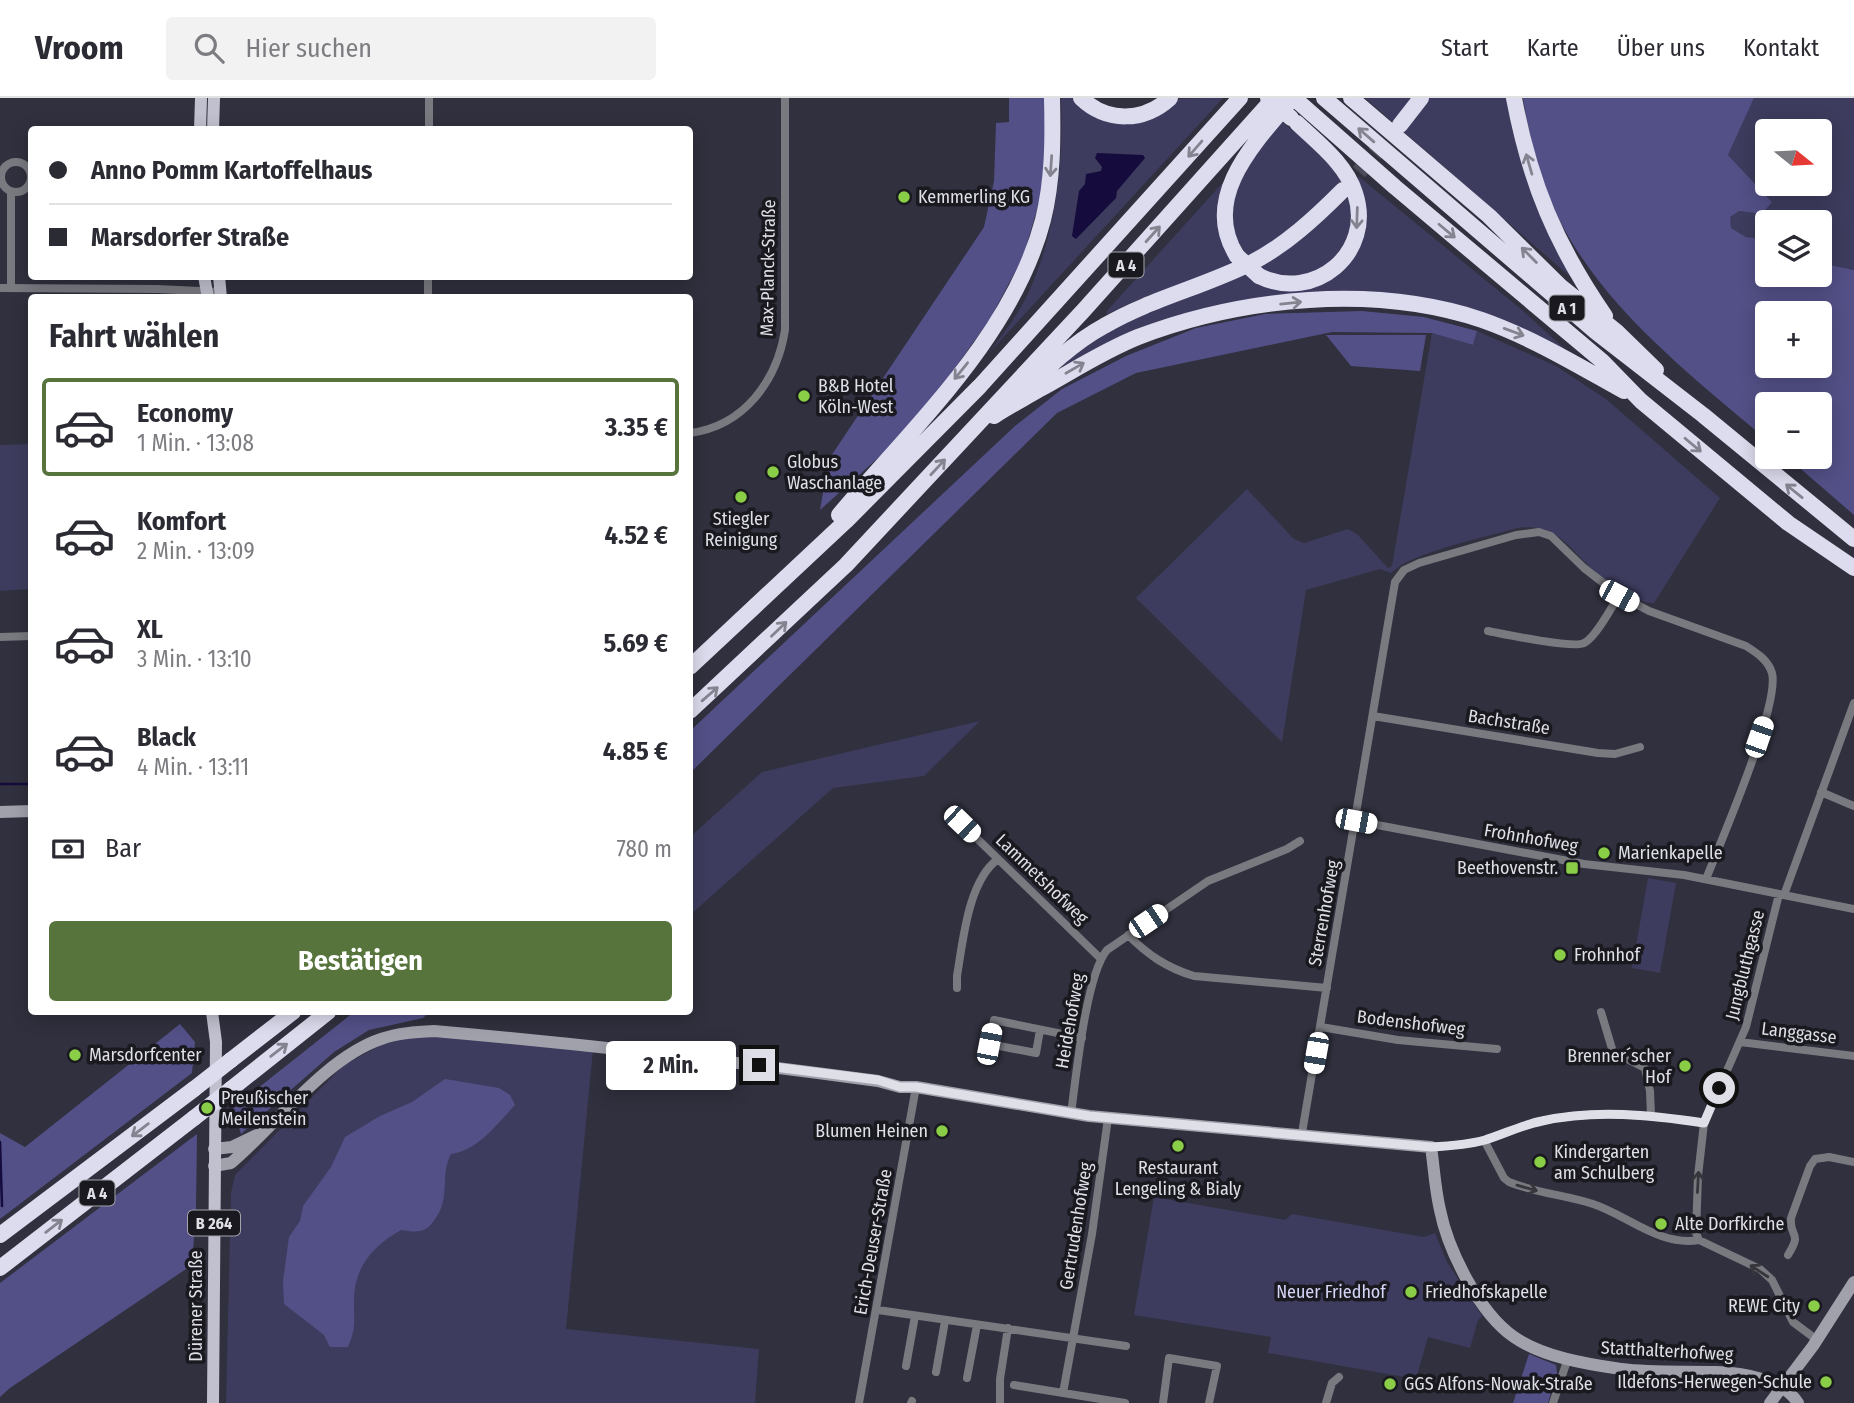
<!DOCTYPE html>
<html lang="de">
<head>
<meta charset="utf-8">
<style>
	body { margin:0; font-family:"Fira Sans Condensed",sans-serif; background:#f2f2f3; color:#2b2b33; height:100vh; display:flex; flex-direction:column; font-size:26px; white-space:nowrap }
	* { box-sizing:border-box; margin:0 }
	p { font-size:23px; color:#7c7c81 }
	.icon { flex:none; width:38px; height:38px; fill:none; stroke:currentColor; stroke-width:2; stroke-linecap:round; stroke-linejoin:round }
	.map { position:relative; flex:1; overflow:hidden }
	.sheet { position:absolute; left:28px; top:196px; width:665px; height:721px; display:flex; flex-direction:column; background:#fff; border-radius:7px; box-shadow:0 4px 18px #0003 }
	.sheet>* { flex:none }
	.top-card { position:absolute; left:28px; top:28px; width:665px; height:154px; border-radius:7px; box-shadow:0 4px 18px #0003; display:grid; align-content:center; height:154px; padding:0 21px; background:#fff }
	.needle { width:46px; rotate:108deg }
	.tools { position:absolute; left:1755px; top:21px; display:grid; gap:14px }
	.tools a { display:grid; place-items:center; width:77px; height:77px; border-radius:7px; background:#fff; box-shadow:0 4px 18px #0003; font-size:35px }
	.end { position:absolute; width:32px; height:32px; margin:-16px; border:9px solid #dfdfe8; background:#111; box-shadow:0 0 0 4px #111 }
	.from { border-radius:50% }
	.bubble { position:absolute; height:49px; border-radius:7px; background:#fff; box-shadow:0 4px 18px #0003; font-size:23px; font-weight:700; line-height:49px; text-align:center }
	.car { position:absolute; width:21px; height:42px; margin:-21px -10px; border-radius:9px; box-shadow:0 0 5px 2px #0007; background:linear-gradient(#fff 24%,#345 0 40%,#fff 0 76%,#345 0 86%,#fff 0) }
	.top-card b { display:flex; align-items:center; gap:24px; height:66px; font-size:26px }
	.top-card b+b { border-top:2px solid #e1e1e2 }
	.top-card i { width:18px; height:18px; background:#2b2b33 }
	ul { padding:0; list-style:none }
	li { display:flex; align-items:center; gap:21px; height:98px; margin:0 14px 10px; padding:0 7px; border:4px solid transparent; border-radius:7px }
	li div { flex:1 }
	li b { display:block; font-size:26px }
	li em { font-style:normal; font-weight:700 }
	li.selected { border-color:#56743c }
	li>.icon { width:63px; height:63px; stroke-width:1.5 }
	h2 { padding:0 21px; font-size:32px; line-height:84px }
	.pay { display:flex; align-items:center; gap:18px; height:77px; padding:0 21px; font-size:26px }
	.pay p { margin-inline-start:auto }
	.cta { display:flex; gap:14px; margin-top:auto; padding:14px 21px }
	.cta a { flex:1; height:80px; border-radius:7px; background:#56743c; color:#fff; font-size:28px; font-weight:700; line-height:80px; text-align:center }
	header { display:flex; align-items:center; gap:42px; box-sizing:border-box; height:98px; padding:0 35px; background:#fff; border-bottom:2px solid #e1e1e2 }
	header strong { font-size:33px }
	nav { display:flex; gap:38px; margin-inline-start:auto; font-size:24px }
	.search { width:490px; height:63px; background:#f2f2f3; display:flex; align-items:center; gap:18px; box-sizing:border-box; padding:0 24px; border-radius:7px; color:#7c7c81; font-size:26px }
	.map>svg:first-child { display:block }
	.green { fill:#3d3c5e; fill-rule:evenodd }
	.forest { fill:#535087; fill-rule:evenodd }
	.water { fill:#150b3c }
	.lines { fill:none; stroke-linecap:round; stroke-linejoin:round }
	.stream { stroke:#150b3c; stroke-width:2.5 }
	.highway-tunnel { stroke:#4a4a58; stroke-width:16; stroke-dasharray:16 8; stroke-linecap:butt }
	.street { stroke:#797980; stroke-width:8 }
	.secondary { stroke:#a1a1ac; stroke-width:12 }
	.primary { stroke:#c0c0cf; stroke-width:12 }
	.highway { stroke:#dcdcee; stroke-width:16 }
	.highway-bridge { stroke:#dcdcee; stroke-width:16 }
	.oneway { stroke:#848491 }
	.oneway2 { stroke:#36363c }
	.route { stroke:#dfdfe8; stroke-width:9 }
	.poi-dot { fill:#8ace47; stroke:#19191f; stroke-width:2.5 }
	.labels { text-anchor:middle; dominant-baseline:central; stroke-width:7; stroke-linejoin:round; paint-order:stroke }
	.shield { fill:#19191f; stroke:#a4a4ac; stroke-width:2 }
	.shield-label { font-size:16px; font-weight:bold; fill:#dfdfe8 }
	.poi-label { font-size:18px; fill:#dfdfe8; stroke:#19191f; text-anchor:start }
	.street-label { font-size:18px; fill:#dfdfe8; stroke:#19191f }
	.park-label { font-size:18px; fill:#d4d5f7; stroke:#19191f }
</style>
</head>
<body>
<header>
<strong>Vroom</strong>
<div class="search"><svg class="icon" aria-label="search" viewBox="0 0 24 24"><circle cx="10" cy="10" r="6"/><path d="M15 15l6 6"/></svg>Hier suchen</div>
<nav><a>Start</a><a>Karte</a><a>Über uns</a><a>Kontakt</a></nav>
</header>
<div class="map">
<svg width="1854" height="1305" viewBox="0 0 1854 1305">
	<rect width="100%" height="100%" fill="#30303e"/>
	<path class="green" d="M1061,0H1074C1107,46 1136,13 1174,1C1188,0 1208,0 1223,0L989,255C1004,235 1020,214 1030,191C1056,133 1064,63 1061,0Z
		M1365,0H1510L1532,97L1554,148L1574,182Z
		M1754,0H1854V172L1830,167L1820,168V124H1768L1767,141L1746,139L1731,130L1729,119L1739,113L1762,116L1772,104L1728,57ZM1768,33H1820V86H1768Z
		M1282,24L1318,53L1341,79L1340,87L1294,130L1247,160L1230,128L1237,79Z
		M1358,78L1522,212L1568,254L1477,215L1276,200L1116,242L1064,268L1061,266L1125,223L1245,176L1265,189L1349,163Z
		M1226,81L1225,151L1234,166L1140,201L1107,216L1106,214Z
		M1350,97L1353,110L1351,137L1330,168L1290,181L1259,170L1305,139Z
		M1477,233L1556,268L1606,301L1720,400L1654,505C1642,505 1634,500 1624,494C1612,486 1599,478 1589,468C1564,444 1555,425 1517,430C1487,439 1411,454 1391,475L1380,471L1306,492L1282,644L1136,500L1247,391L1294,441L1304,445L1348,431L1357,436L1388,470L1392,468L1432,235L1473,247Z
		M31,346V491L0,493V347Z
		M980,623L924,678L833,690L690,817V739L762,674Z
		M1648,780L1676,785L1660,875L1632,870Z
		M412,939H437L593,952L566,1231L759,1251L755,1305H226L231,1095L235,1077L344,967L383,946Z
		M1154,1099L1285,1122L1292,1116L1424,1139L1435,1135L1447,1164L1482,1218L1478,1222L1470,1250L1428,1239L1416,1281L1268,1255L1271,1239L1134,1217Z"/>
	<path class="forest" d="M1009,0H1048L1042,95L1023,159L990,221L947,281L897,343L820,412L829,361L984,129L994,83L996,25L1009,24Z
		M1523,0H1754L1728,57L1772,104L1762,116L1739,113L1730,119L1731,130L1746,139L1767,141L1768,177H1820V168L1830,167L1854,172V417L1787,359H1820V306H1768L1767,342C1693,279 1609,215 1562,127C1542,88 1530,43 1523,0ZM1768,215H1820V268H1768Z
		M1362,213L1424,219L1477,233L1473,247L1432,235L1332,234L1136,275L1057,315L690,675V633L1015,328L1062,291L1126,258L1196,230L1265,216Z
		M1326,237H1426L1420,273L1351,268Z
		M354,914H430L423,920L369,932L334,954L241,1036L233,1010Z
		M180,926L195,944L192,975L0,1121V1035L25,1049Z
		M445,981L499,990L510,997L515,1007C496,1027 478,1052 451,1056C440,1076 450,1099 437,1118C427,1135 419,1135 401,1132C371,1149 353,1171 354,1206C354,1226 356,1230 348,1249H330L324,1237L284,1206L283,1183L289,1139L300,1123L303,1108L331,1069L345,1039L380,1018L412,1004Z
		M197,1036L196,1111L192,1167L10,1290L0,1299V1185Z
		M1529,1256L1556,1267L1557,1275L1548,1305H1513Z"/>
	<path class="water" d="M1097,55L1143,57L1145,60L1117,93L1116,100L1076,141L1072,138L1079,93L1085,86L1086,76L1101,73L1102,69L1095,60Z"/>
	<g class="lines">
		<path class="stream" d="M0,686H32
			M0,1044L2,1108"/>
		<path class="highway-tunnel" d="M1343,92L1400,27"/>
		<path class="street" d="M429,0V32
			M1 79a15 15 0 1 1 30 0a15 15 0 1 1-30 0Z
			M11,93V190
			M0,190L157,191L221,194
			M428,200V178
			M690,335C744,328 777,283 785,232V0
			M1488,533C1504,536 1573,551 1584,545C1595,540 1612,509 1619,497
			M0,539L32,538
			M1373,618L1598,655L1615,656L1640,649
			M1821,694L1854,708
			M1356,723L1584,766L1684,777L1854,811
			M962,726L1100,860
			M1784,797L1854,605
			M1128,837C1148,857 1167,870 1194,878L1327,890
			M957,890V878C963,843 968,783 998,761
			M1601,914L1613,954L1645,970L1650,993L1651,1017
			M1321,929L1398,942L1497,951
			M1040,932L1036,955L989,946L994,922L1082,940
			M1740,944L1854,958
			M1071,1016C1076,979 1086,877 1107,852L1208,783L1287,751L1300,743
			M1302,1035L1395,484L1404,472L1419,465L1516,437L1539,434L1551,438L1584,470L1619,497L1649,513L1746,548C1757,555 1768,562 1772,575C1780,607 1721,743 1706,781
			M1484,1042L1504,1080L1509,1084C1536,1095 1565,1097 1593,1106C1627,1117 1660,1149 1699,1142
			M1431,1049C1450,1048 1467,1047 1485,1042C1504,1036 1522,1027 1542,1023C1595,1011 1651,1017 1704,1025
			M1699,1142L1696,1135L1698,1078L1704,1025L1746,929L1779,796
			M1699,1142L1760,1171L1772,1182L1793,1224L1817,1242
			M1788,1157C1803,1133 1789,1140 1791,1120L1810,1068L1815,1061L1829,1059L1854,1064
			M878,1212L1126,1248
			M906,1268L915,1218
			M936,1274L945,1223
			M967,1280L977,1227
			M1014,1287L1125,1305
			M1063,1295L1092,1136L1108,1020
			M859,1305L916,989
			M911,1305L912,1303
			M1000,1305V1281L1008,1230
			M1163,1305L1169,1260L1217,1268L1209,1305
			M1326,1305L1332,1285L1339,1279
			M1553,1305L1568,1260"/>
		<path class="secondary" d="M0,714L32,713
			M214,1051L232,1049L257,1037
			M214,1068L231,1065C276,1027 325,960 381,941C398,935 416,934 434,933C583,946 730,963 878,983L900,989H916L1089,1018L1431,1049C1434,1069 1435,1091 1440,1112C1448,1152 1479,1215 1514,1239C1543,1259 1586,1266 1621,1271C1652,1275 1685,1273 1717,1274C1743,1275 1783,1281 1798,1305
			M1770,1305L1813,1248L1854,1184"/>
		<path class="primary" d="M200,32L201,0
			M213,32L214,0
			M204,178L208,200
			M219,178L221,200
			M212,914L216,944L213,1305"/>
		<path class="highway" d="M1081,0C1107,25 1144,24 1170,0
			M1294,0L1395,89L1602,263L1641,303L1688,342L1788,425L1854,470
			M1324,0L1596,234L1703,317L1854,441
			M1351,0L1489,118L1560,188L1617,234L1656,272
			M1514,0C1530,85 1556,147 1605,218
			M1400,27L1421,0
			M1237,158C1200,100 1255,44 1291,2
			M1259,178C1314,205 1375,155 1355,95C1346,66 1318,45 1297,25
			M1022,295C1047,270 1073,245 1104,228C1150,201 1203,189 1251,165C1286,147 1315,120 1343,92
			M994,318C1009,308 1025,300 1040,291C1073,273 1103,253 1138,239C1243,199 1374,186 1482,222C1533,240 1577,267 1624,293
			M839,417C914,328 1013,237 1043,122C1053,82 1053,41 1052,0
			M690,569L846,423L980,288L1240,0
			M690,613L846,467L1083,213L1274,0
			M231,962L293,914
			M231,991L328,914
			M0,1137L194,991
			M0,1170L194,1020"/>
		<path class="highway-bridge" d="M1268,0L1291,20
			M1237,158L1259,178
			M194,991L231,962
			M194,1020L231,991"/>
	</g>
	<defs><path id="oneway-shaft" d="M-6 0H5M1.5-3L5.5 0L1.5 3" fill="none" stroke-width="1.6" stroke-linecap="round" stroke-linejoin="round" transform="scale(1.75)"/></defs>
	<g class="oneway">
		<use href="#oneway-shaft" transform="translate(1366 37) rotate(-139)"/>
		<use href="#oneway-shaft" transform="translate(1195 51) rotate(131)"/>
		<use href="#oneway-shaft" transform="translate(1529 66) rotate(-106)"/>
		<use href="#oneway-shaft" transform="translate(1051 68) rotate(94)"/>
		<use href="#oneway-shaft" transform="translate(1357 120) rotate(92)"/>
		<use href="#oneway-shaft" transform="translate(1447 133) rotate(40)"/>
		<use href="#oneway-shaft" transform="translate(1153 136) rotate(-48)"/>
		<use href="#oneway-shaft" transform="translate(1529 157) rotate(-135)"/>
		<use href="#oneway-shaft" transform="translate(1291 205) rotate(-6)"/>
		<use href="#oneway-shaft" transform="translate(1514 234) rotate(20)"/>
		<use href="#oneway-shaft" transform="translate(1075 270) rotate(-30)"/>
		<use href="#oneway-shaft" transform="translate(961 273) rotate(129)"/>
		<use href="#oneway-shaft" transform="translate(1693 347) rotate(40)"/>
		<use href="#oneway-shaft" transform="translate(938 369) rotate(-47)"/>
		<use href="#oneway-shaft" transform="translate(1794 393) rotate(-141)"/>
		<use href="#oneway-shaft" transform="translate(779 531) rotate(-44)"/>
		<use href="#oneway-shaft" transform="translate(710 596) rotate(-41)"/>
		<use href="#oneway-shaft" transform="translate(279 952) rotate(-38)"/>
		<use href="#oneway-shaft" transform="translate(140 1032) rotate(143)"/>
		<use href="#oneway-shaft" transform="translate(54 1128) rotate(-38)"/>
	</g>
	<g class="oneway2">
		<use href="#oneway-shaft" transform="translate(1698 1084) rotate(-87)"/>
		<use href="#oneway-shaft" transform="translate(1527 1090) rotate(16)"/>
		<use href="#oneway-shaft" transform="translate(1759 1173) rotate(-147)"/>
	</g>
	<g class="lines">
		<path class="route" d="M759,967L878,982L900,989H916L1089,1018L1431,1049C1450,1048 1467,1047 1485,1042C1504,1036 1522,1027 1542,1023C1595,1011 1651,1017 1704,1025L1719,990"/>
	</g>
	<g class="poi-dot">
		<circle cx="904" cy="99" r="7"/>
		<circle cx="804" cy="298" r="7"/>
		<circle cx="773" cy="374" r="7"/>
		<circle cx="741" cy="399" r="7"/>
		<circle cx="1604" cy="755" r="7"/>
		<rect x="1565" y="763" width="14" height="14" rx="3.5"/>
		<circle cx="1560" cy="857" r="7"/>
		<circle cx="75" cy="957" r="7"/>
		<circle cx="1685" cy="968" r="7"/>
		<circle cx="207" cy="1010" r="7"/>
		<circle cx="942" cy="1033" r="7"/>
		<circle cx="1178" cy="1048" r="7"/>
		<circle cx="1540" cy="1064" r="7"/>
		<circle cx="1661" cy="1126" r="7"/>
		<circle cx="1411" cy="1194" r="7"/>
		<circle cx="1814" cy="1208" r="7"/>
		<circle cx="1826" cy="1284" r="7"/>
		<circle cx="1390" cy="1286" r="7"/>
	</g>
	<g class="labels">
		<g class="shield">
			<rect x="1108.5" y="154.5" width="35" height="25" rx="5"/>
			<rect x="1549.5" y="197.5" width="35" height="25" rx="5"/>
			<rect x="79.5" y="1082.5" width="35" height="25" rx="5"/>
			<rect x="188" y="1112.5" width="52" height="25" rx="5"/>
		</g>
		<g class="shield-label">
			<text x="1126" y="167">A 4</text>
			<text x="1567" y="210">A 1</text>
			<text x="97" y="1095">A 4</text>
			<text x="214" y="1125">B 264</text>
		</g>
		<g class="poi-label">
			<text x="918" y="99">Kemmerling KG</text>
			<text x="818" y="288">B&amp;B Hotel<tspan x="818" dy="21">Köln-West</tspan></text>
			<text x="787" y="364">Globus<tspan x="787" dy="21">Waschanlage</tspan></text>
			<text x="741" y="421" text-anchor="middle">Stiegler<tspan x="741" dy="21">Reinigung</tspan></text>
			<text x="1618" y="755">Marienkapelle</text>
			<text x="1558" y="770" text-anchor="end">Beethovenstr.</text>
			<text x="1574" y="857">Frohnhof</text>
			<text x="89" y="957">Marsdorfcenter</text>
			<text x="1671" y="958" text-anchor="end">Brenner´scher<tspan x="1671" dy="21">Hof</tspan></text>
			<text x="221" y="1000">Preußischer<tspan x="221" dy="21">Meilenstein</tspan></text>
			<text x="928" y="1033" text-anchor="end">Blumen Heinen</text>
			<text x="1554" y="1054">Kindergarten<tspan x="1554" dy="21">am Schulberg</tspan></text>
			<text x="1178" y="1070" text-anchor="middle">Restaurant<tspan x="1178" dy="21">Lengeling &amp; Bialy</tspan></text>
			<text x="1675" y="1126">Alte Dorfkirche</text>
			<text x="1425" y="1194">Friedhofskapelle</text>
			<text x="1800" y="1208" text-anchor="end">REWE City</text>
			<text x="1812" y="1284" text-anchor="end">Ildefons-Herwegen-Schule</text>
			<text x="1404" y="1286">GGS Alfons-Nowak-Straße</text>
		</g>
		<g class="street-label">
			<text transform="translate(768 170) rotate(-89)">Max-Planck-Straße</text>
			<text transform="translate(1509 624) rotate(9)">Bachstraße</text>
			<text transform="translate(1531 740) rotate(10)">Frohnhofweg</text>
			<text transform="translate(1042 781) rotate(44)">Lammetshofweg</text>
			<text transform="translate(1324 815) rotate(-80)">Sterrenhofweg</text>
			<text transform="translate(1745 867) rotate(-76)">Jungbluthgasse</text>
			<text transform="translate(1070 923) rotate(-80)">Heidehofweg</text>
			<text transform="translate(1411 925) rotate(7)">Bodenshofweg</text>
			<text transform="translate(1799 935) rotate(7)">Langgasse</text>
			<text transform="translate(1076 1128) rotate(-81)">Gertrudenhofweg</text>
			<text transform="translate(873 1144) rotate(-80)">Erich-Deuser-Straße</text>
			<text transform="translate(196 1208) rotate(-90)">Dürener Straße</text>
			<text transform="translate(1667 1253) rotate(3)">Statthalterhofweg</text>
		</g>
		<g class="park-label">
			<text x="1331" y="1194">Neuer Friedhof</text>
		</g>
	</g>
</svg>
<div class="tools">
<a><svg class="needle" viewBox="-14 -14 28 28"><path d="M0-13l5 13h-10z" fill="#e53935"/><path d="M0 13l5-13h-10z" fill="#7c7c81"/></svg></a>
<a><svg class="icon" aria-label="layers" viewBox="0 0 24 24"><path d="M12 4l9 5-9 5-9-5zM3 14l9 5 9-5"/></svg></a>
<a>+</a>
<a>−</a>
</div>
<i class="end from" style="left:1719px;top:990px"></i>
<i class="end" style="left:759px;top:967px"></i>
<div class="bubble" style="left:606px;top:943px;width:130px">2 Min.</div>
<i class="car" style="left:1619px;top:498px;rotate:118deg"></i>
<i class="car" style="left:1759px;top:639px;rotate:19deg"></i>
<i class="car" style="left:1356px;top:723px;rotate:101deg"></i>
<i class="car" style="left:962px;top:726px;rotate:134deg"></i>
<i class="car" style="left:1148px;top:823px;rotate:56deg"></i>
<i class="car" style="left:989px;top:946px;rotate:11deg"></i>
<i class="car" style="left:1316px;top:955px;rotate:190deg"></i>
<div class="top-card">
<b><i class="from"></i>Anno Pomm Kartoffelhaus</b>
<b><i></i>Marsdorfer Straße</b>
</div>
<section class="sheet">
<h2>Fahrt wählen</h2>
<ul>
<li class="selected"><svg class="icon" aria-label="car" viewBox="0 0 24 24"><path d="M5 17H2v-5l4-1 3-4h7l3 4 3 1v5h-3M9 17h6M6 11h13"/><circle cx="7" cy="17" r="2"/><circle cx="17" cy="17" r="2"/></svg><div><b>Economy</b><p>1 Min. · 13:08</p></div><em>3.35 €</em></li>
<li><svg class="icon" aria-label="car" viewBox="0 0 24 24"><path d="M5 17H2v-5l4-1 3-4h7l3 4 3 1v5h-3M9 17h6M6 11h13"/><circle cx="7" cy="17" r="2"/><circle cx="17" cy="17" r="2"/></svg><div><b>Komfort</b><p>2 Min. · 13:09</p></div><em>4.52 €</em></li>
<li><svg class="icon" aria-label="car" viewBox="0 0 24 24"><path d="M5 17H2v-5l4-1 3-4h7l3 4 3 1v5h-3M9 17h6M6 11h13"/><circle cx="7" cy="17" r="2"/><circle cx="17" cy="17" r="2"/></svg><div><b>XL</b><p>3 Min. · 13:10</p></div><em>5.69 €</em></li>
<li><svg class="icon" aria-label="car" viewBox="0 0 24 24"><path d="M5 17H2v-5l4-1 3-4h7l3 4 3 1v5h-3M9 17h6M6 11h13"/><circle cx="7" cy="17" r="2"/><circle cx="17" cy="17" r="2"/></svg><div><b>Black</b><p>4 Min. · 13:11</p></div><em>4.85 €</em></li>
</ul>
<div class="pay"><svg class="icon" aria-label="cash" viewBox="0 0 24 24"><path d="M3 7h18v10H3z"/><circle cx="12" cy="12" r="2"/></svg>Bar<p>780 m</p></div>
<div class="cta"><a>Bestätigen</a></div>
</section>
</div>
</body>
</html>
